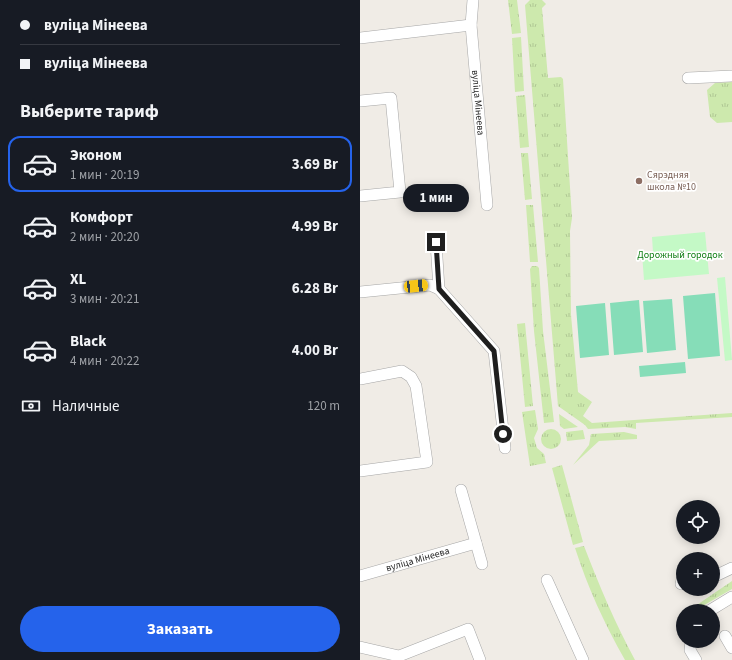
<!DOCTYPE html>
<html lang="ru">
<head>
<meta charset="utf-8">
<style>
	body { margin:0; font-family:"Source Sans 3",sans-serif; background:#20242c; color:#f1f3f6; height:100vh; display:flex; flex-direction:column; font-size:15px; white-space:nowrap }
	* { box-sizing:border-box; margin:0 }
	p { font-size:13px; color:#9ea1a6 }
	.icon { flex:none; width:22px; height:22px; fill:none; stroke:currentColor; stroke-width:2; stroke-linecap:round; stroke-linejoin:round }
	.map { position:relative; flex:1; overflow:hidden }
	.side { display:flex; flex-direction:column; background:#171b24; width:360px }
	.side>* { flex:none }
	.guide { display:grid; align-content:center; height:88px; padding:0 20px; background:#171b24 }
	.tools { position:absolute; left:316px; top:500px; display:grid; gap:8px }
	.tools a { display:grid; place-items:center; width:44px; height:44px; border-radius:50%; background:#171b24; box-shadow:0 2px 10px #0003; font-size:20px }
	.end { position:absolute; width:18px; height:18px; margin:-9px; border:5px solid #1f1f1f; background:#fff; box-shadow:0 0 0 2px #fff }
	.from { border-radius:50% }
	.bubble { position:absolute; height:28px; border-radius:14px; background:#171b24; box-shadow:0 2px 10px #0003; font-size:13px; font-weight:700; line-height:28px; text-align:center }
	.car { position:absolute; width:12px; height:24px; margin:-12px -6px; border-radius:5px; box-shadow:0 0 3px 1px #0007; background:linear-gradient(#f5c518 24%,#345 0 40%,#f5c518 0 76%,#345 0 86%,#f5c518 0) }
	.guide b { display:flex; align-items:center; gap:14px; height:38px; font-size:15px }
	.guide b+b { border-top:1px solid #363941 }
	.guide i { width:10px; height:10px; background:#f1f3f6 }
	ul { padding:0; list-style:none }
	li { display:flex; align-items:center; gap:12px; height:56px; margin:0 8px 6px; padding:0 12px; border:2px solid transparent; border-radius:12px }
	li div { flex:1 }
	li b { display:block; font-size:15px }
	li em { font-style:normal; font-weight:700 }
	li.current { border-color:#2563eb }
	li>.icon { width:36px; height:36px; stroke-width:1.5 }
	h2 { padding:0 20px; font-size:18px; line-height:48px }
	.pay { display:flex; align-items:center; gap:10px; height:44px; padding:0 20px; font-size:15px }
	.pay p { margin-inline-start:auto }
	.button { display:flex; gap:8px; margin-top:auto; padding:8px 20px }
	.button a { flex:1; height:46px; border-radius:24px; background:#2563eb; color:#fff; font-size:16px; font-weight:700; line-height:46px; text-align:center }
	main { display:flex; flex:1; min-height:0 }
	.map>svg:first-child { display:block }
	.grass { fill:url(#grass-tufts) }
	.park { fill:#c4f9c6 }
	.pitch { fill:#86ddb8 }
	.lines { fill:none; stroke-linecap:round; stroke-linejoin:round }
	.minor-casing { stroke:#a6a6a6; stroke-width:12 }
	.minor { stroke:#fff; stroke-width:11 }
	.route { stroke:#1f1f1f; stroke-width:5 }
	.education-dot { fill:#8d6e63; stroke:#fff; stroke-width:1.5 }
	.labels { text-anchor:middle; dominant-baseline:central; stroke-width:3.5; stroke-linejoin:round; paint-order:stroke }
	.street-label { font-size:10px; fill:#1f1f1f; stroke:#fff }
	.education-label { font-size:10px; fill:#785e54; stroke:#fff; text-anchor:start }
	.park-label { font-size:10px; fill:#0e7d12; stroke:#fff }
</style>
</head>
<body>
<main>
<section class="side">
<div class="guide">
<b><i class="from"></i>вуліца Мінеева</b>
<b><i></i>вуліца Мінеева</b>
</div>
<h2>Выберите тариф</h2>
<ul>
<li class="current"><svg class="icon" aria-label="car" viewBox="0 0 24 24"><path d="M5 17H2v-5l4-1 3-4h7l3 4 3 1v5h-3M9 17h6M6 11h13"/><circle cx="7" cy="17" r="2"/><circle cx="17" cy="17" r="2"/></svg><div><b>Эконом</b><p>1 мин · 20:19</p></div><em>3.69 Br</em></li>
<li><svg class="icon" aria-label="car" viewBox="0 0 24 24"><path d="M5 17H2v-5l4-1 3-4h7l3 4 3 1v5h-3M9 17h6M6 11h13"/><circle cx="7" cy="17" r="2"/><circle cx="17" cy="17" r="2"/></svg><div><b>Комфорт</b><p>2 мин · 20:20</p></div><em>4.99 Br</em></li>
<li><svg class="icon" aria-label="car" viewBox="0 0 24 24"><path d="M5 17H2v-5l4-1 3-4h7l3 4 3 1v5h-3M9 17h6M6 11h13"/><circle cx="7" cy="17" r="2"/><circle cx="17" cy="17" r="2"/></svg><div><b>XL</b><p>3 мин · 20:21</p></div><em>6.28 Br</em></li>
<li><svg class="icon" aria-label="car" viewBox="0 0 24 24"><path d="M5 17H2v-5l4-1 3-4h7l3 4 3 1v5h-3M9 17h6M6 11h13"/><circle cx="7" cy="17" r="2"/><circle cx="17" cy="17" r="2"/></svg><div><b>Black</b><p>4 мин · 20:22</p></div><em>4.00 Br</em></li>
</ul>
<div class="pay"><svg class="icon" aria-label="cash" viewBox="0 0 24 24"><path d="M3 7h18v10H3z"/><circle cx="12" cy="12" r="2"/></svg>Наличные<p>120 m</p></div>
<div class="button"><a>Заказать</a></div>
</section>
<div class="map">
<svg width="372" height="660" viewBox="0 0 372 660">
	<defs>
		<pattern id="grass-tufts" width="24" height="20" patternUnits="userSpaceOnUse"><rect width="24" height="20" fill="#cde9ad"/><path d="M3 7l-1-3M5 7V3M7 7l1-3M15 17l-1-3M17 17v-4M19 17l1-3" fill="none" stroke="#b0c794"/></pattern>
	</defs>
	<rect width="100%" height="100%" fill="#f0ece6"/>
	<path class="grass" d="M148,0H157L161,33L152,34Z
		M170,0H182L186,4L182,8L188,78L201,77L203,79L212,218L210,231L211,315L218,392L232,402L223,416L232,423L372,413V417L276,423V429L265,427L228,429L225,425L198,406L165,5Z
		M161,37L164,91L155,92L152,38Z
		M372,82V122L357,123L350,117L347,90L355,83Z
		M165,95L169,147L160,148L156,96Z
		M161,153H168L172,199L165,200Z
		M166,205H173L178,262H170Z
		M172,266H177L179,268L183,331L194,422L184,423L174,331L170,269Z
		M165,323L173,406L165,407L157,324Z
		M175,410L178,429L174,438L177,448L184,454L186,463L170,466L162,412Z
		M199,414L218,427L204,429L200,426Z
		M181 439a10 10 0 1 1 20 0a10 10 0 1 1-20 0Z
		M223,430L225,439L207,441L206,432Z
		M264,432L277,435V439L239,441L213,465L229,445L231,434Z
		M202,465L223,542L213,545L192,468Z
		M224,546C239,585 255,623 275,660H265C244,623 228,588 215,548Z
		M372,581V589L334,611H328Z"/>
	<path class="park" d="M345,232L349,274L284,280L282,253L293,252L292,237Z
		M365,277L372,360L365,361L357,278Z"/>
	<path class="pitch" d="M355,293L360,356L328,359L323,296Z
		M312,299L316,350L287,353L283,301Z
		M279,300L283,352L254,355L250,303Z
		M245,303L249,355L220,358L216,306Z
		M325,362L326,373L280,377L279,366Z"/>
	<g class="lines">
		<g class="minor-casing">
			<g id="minor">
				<path id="s1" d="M113,0L111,25L127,205"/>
				<path d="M0,38L111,25"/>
				<path d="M328,78L372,76"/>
				<path d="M0,101L31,98L40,192L0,196"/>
				<path d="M76,242L79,289"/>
				<path d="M0,292L70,285L79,289L134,351L145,448"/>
				<path d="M0,379L42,371L51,377L56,386L67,462L0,471"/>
				<path d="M101,490L122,564"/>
				<path id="s2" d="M0,576L116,543"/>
				<path d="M323,576L321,584H323"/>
				<path d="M353,577L372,568"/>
				<path d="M187,580L223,660"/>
				<path d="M349,611L372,597"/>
				<path d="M365,636L372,648"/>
				<path d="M331,641L330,650L336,660"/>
				<path d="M0,647L39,656L108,629L120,660"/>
			</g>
		</g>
		<use href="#minor" class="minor"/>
	</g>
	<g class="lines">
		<path class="route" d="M76,242L79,289L134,351L143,434"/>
	</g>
	<circle class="education-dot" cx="279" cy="181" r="4"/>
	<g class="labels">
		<g class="street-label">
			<text stroke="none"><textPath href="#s1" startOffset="103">вуліца Мінеева</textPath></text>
			<text stroke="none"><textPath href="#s2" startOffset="60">вуліца Мінеева</textPath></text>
		</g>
		<g class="education-label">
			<text x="287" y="175">Сярэдняя<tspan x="287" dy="12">школа №10</tspan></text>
		</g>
		<g class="park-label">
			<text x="320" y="255">Дорожный городок</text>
		</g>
	</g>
</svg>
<div class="tools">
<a><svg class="icon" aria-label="locate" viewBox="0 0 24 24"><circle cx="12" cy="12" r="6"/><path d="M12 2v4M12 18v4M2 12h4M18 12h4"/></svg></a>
<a>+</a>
<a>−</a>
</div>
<i class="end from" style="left:143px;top:434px"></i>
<i class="end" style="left:76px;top:242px"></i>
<div class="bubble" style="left:43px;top:184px;width:66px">1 мин</div>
<i class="car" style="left:56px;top:286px;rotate:84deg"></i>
</div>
</main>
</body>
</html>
